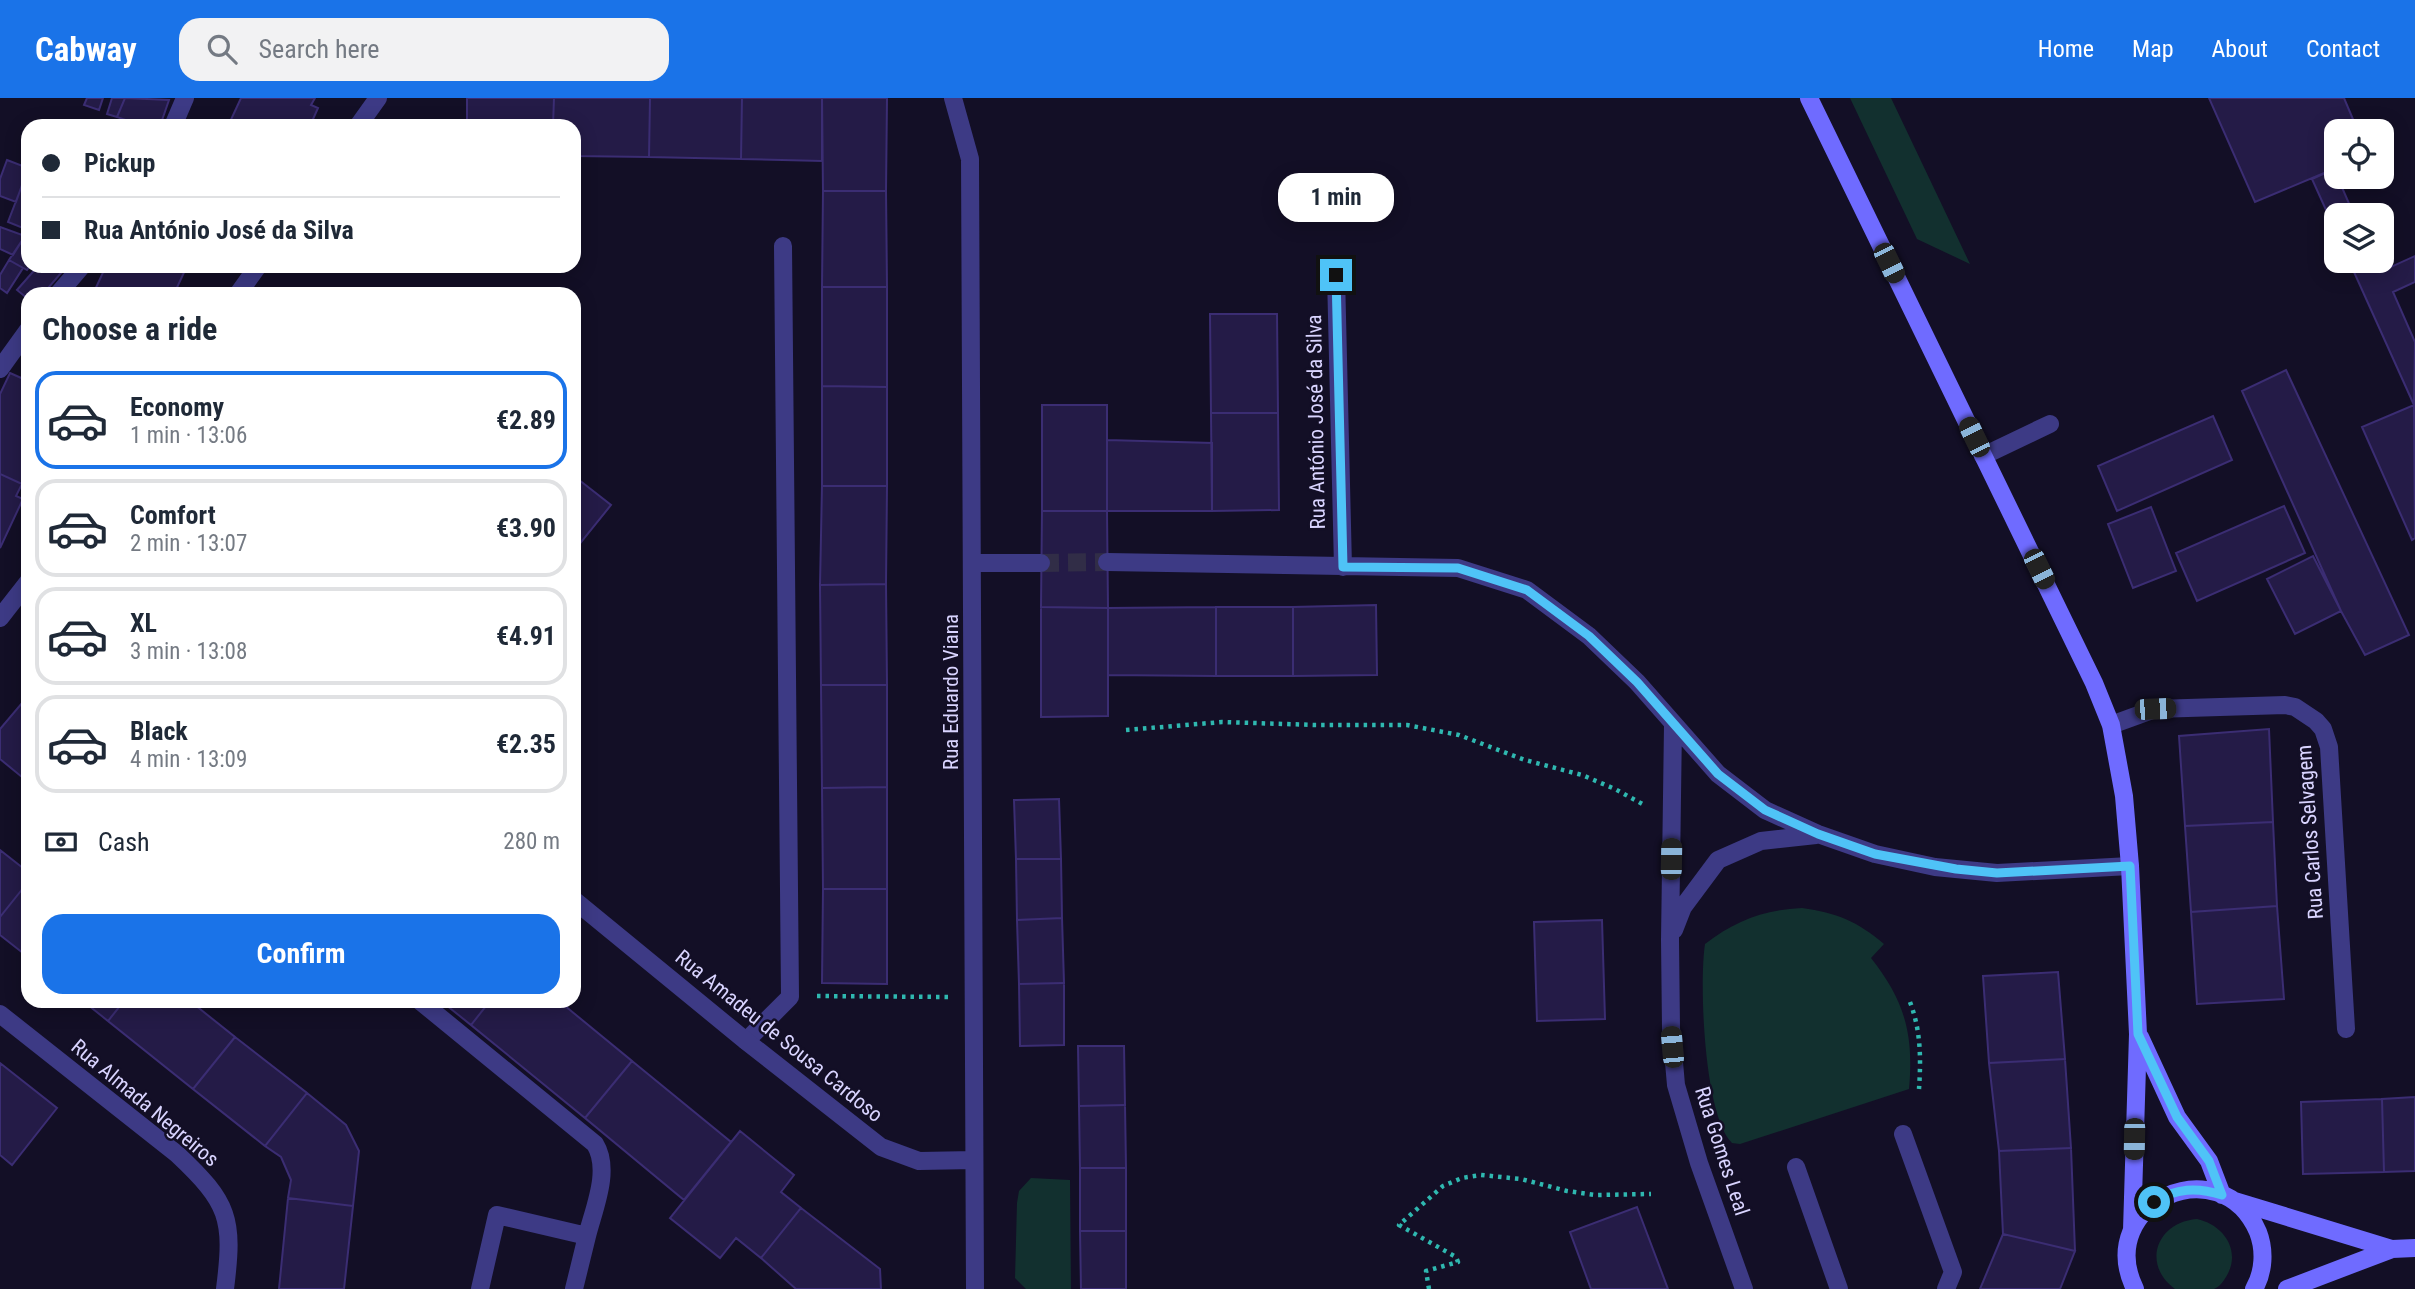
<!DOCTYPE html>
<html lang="en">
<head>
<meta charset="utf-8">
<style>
	body { margin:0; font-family:"Roboto Condensed",sans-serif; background:#f2f2f3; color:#1f2937; height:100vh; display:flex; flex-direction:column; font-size:26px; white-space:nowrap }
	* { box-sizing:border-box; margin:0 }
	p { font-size:23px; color:#747a83 }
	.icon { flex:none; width:38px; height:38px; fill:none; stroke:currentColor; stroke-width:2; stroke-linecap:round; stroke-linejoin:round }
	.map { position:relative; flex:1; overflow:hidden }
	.details { position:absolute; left:21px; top:189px; width:560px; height:721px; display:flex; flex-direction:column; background:#fff; border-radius:21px; box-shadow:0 4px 18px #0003 }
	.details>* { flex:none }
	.top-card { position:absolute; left:21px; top:21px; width:560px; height:154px; border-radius:21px; box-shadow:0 4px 18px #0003; display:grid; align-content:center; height:154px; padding:0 21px; background:#fff }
	.controls { position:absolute; left:2324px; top:21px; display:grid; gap:14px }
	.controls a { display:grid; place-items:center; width:70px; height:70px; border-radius:14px; background:#fff; box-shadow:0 4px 18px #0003; font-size:35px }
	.end { position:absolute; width:32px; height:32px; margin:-16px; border:9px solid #4fc3f7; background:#111; box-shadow:0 0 0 4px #111 }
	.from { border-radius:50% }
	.bubble { position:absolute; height:49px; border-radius:21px; background:#fff; box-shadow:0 4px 18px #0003; font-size:23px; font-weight:700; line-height:49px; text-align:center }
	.car { position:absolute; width:21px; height:42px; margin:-21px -10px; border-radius:9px; box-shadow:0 0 5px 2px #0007; background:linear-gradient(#222 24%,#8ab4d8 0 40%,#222 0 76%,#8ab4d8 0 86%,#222 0) }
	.top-card b { display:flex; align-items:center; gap:24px; height:66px; font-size:26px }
	.top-card b+b { border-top:2px solid #e0e1e3 }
	.top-card i { width:18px; height:18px; background:#1f2937 }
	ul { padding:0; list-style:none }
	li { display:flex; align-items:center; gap:21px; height:98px; margin:0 14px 10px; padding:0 7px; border:4px solid #e0e1e3; border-radius:21px }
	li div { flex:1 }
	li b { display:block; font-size:26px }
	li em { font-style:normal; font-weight:700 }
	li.selected { border-color:#1a73e8 }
	li>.icon { width:63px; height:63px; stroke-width:1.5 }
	h2 { padding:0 21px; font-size:32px; line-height:84px }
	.pay { display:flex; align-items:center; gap:18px; height:77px; padding:0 21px; font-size:26px }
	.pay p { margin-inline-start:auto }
	.cta { display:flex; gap:14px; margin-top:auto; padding:14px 21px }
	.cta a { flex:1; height:80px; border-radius:21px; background:#1a73e8; color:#fff; font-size:28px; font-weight:700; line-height:80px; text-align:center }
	header { display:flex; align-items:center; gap:42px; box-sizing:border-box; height:98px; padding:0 35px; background:#1a73e8; color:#fff }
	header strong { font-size:33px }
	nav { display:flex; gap:38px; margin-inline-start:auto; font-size:24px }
	.search { width:490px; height:63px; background:#f2f2f3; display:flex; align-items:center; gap:18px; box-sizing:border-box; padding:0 24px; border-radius:21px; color:#747a83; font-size:26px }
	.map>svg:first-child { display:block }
	.green { fill:#12302f }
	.building { fill:#241b47; stroke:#3b2d73; stroke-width:2 }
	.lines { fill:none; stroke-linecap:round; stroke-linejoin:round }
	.street-tunnel { stroke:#312d47; stroke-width:18; stroke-dasharray:18 9; stroke-linecap:butt }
	.path { stroke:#2fb8b0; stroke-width:4.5; stroke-dasharray:3.5 5; stroke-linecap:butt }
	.lane { stroke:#3d3a85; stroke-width:18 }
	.street { stroke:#3d3a85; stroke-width:18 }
	.secondary { stroke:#6f6bff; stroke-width:18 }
	.route { stroke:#4fc3f7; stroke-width:9 }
	.labels { text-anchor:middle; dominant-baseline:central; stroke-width:5; stroke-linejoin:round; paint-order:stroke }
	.street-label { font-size:21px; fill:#d9d4ff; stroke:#130f26 }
</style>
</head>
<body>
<header>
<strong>Cabway</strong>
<div class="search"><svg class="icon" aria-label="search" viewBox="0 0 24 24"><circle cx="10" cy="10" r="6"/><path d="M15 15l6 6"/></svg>Search here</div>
<nav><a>Home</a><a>Map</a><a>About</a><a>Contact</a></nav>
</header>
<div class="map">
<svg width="2415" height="1191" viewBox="0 0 2415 1191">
	<rect width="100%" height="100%" fill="#130f26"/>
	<path class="green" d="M1850,0H1891L1970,166L1917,141Z
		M1802,810C1837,815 1857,823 1884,846L1871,860C1905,903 1914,937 1909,991L1740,1046L1732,1045C1704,1018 1699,885 1705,846C1735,823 1763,812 1802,810Z
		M1031,1080L1070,1082L1071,1191H1026L1015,1180L1017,1105L1019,1093Z
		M2197,1121C2224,1127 2242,1153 2226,1179C2223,1184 2219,1189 2214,1191C2203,1191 2186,1191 2175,1191C2141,1166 2157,1124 2197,1121Z"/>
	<path class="building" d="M87,0H103L99,12L84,7Z
		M112,0H125L117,19L107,16Z
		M125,0L169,2L160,28H142L117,19Z
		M241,0H315L311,7L318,10L310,28H228Z
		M467,0H554L553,28H467Z
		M554,0H650L649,59L574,58V28H553Z
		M650,0H742L741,61L649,59Z
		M742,0H822V63L741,61Z
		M822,0H887L886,93H823Z
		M2209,0H2344L2358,33H2336V70L2255,104Z
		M7,62L28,70L16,104L0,98V81Z
		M2334,71L2354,117H2336V134L2312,81Z
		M28,72V132L8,124Z
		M823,93H886L887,189H822Z
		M0,129L25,138L13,157L0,151Z
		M25,138L28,139V168H30L27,172L9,162Z
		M2415,158V184L2393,194L2415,244L2414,307L2349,163H2375L2380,174Z
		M9,162L23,170L7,195L0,190V177Z
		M38,168H67L43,196H28V201L17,192Z
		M106,168H187L174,196H93Z
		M822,189H887V289L822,288Z
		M1210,216H1277L1278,315H1211Z
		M2286,272L2409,537L2365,557L2341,513L2242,293Z
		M10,275L28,283V377L22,386L0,376V296Z
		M822,288L887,289V388H822Z
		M1042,307H1107V413H1042Z
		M2414,307L2415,440L2412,442L2362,329Z
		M1211,315H1278L1279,412L1212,413Z
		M2213,318L2232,362L2117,413L2098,368Z
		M1107,342L1212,345V413H1107Z
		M0,376L22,386L16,398L23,401L0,450Z
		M574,378L611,407L574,453Z
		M822,388H887L886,486L820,487Z
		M2284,408L2305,455L2197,503L2176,455Z
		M2151,409L2176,473L2133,490L2108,426Z
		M1042,413H1107L1108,510L1041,509Z
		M2313,458L2341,513L2295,536L2267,481Z
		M886,486L887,587H821L820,487Z
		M1376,507L1377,577L1293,578V509Z
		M1041,509L1108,510V618L1041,619Z
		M1216,509H1293V578H1216Z
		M1216,509V578L1108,577V510Z
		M821,587H887V689L822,690Z
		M28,598V684L0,661V631Z
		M2269,631L2273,724L2185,728L2179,638Z
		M887,689V791H823L822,690Z
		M1059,701L1061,761H1016L1014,702Z
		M2273,724L2277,808L2191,814L2185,728Z
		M0,752L28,774V784L0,819Z
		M1016,761H1061L1062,820L1017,822Z
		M28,784V859L0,837V819Z
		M823,791H887V886L822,885Z
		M2277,808L2284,901L2197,906L2191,814Z
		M1062,820L1064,885L1019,886L1017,822Z
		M1602,822L1605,921L1537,923L1534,824Z
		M2058,874L2065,961L1989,965L1983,878Z
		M1064,885V947L1020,948L1019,886Z
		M83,903H124L108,923Z
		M124,903H190L235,939L193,991L108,923Z
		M441,903H490L471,927Z
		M490,903H559L632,963L585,1020L471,927Z
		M235,939L307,995L265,1048L193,991Z
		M1078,948H1124L1125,1007L1079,1008Z
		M2065,961L2071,1050L1999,1053L1989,965Z
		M632,963L731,1044L684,1102L585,1020Z
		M0,965L57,1010L12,1067L0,1057Z
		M307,995L346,1027L359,1053L353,1108L288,1100L291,1082L281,1059L265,1048Z
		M2415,999V1073L2384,1074L2382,1001Z
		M2382,1001L2384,1074L2303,1076L2301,1004Z
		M1125,1007L1126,1070H1080L1079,1008Z
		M740,1033L794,1077L781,1094L801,1110L761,1160L736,1140L720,1160L670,1120Z
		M2071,1050L2075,1153L2003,1136L1999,1053Z
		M1080,1070H1126V1133H1080Z
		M288,1100L353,1108L344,1191H279Z
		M1637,1109L1668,1191H1591L1570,1134Z
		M801,1110L880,1171L881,1191H796L761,1160Z
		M1080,1133H1126V1191H1081Z
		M2003,1136L2075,1153L2060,1191H1980Z"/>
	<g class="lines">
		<path class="street-tunnel" d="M1041,465L1107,464"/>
		<path class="path" d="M1126,632L1222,624L1316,627H1407L1459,637L1525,662L1582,677L1615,691L1646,708
			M817,898L948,899
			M1910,904C1921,933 1921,961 1919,991
			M1429,1191L1426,1173L1458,1164L1456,1159L1399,1127L1443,1088L1462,1080L1481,1077L1521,1081L1567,1093L1595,1097L1651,1096"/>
		<path class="lane" d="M1983,358L2050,326
			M420,903L595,1046C611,1072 594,1110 587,1138
			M746,943L790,899L783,148
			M480,1191L497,1117L587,1138L574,1191"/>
		<path class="street" d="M953,0L970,61L975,1191
			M173,28L185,0
			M358,28L378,0
			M1336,177L1343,469
			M58,196L82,168
			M238,196L258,168
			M0,271L28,232
			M1107,464L1458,470L1527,492L1589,538L1637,584L1718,676L1765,712L1818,736L1875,756L1935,769L1997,775L2130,768
			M973,465H1041
			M0,520L28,484
			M1673,627L1670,842L1671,930L1676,987L1699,1065L1744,1191
			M2111,627L2155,611L2285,607L2295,609L2316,623L2323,631L2329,649L2346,931
			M574,802L746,943L881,1049L919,1063L974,1062
			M1674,832L1683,809L1718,762L1761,743L1816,737
			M0,916L177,1056C229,1105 234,1120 225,1191
			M1903,1036L1953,1174L1946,1191
			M1796,1069L1839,1191"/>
		<path class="secondary" d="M1809,0L2094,585L2111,627L2124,698L2130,768L2138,936L2132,1132
			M2140,939L2177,1019L2209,1063L2222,1097
			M2235,1103L2392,1151L2415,1150
			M2135,1191C2093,1105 2221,1048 2258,1134C2265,1152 2264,1174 2254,1191
			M2287,1191L2392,1151"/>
	</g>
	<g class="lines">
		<path class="route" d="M1336,177L1343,469L1458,470L1527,492L1589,538L1637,584L1718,676L1765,712L1818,736L1875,756L1956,771L1997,775L2130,768L2138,936L2177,1019L2209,1063L2222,1097C2197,1089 2176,1090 2154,1104"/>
	</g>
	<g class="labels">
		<g class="street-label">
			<text transform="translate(1316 324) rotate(-91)">Rua António José da Silva</text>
			<text transform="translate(951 594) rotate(-90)">Rua Eduardo Viana</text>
			<text transform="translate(2310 734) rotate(-94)">Rua Carlos Selvagem</text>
			<text transform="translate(779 938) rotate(39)">Rua Amadeu de Sousa Cardoso</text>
			<text transform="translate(145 1005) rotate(40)">Rua Almada Negreiros</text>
			<text transform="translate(1722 1053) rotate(72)">Rua Gomes Leal</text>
		</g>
	</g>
</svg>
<div class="controls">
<a><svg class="icon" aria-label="locate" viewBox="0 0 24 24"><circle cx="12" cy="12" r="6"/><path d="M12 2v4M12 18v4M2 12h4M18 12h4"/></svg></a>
<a><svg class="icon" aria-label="layers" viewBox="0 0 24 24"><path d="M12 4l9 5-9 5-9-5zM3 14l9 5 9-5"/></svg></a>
</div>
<i class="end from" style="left:2154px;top:1104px"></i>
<i class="end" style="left:1336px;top:177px"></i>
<div class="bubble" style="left:1278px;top:75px;width:116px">1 min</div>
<i class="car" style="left:1889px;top:165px;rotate:154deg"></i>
<i class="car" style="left:1974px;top:339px;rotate:334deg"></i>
<i class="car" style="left:2039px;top:471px;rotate:154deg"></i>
<i class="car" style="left:2155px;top:611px;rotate:88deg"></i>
<i class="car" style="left:1671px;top:761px;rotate:1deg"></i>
<i class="car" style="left:1672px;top:949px;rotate:355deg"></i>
<i class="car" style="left:2134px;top:1041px;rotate:181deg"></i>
<div class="top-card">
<b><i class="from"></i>Pickup</b>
<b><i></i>Rua António José da Silva</b>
</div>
<section class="details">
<h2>Choose a ride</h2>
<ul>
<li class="selected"><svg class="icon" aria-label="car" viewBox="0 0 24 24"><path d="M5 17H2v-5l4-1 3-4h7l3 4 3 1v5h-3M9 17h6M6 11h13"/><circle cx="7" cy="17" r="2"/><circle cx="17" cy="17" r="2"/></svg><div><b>Economy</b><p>1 min · 13:06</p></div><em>€2.89</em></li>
<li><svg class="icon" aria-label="car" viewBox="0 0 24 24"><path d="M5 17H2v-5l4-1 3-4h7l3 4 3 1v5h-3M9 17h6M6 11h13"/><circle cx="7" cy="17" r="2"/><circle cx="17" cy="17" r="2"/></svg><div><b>Comfort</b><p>2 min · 13:07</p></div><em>€3.90</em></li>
<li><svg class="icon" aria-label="car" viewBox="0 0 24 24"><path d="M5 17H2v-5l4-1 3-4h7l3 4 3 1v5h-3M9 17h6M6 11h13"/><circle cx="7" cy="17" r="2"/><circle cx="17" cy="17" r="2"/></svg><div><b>XL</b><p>3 min · 13:08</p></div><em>€4.91</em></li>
<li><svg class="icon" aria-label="car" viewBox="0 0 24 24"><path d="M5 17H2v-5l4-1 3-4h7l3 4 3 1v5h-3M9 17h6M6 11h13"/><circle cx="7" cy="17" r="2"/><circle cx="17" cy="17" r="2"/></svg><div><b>Black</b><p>4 min · 13:09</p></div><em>€2.35</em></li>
</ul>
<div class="pay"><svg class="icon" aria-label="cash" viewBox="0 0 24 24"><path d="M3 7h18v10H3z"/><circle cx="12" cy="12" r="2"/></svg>Cash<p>280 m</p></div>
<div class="cta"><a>Confirm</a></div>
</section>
</div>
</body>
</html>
